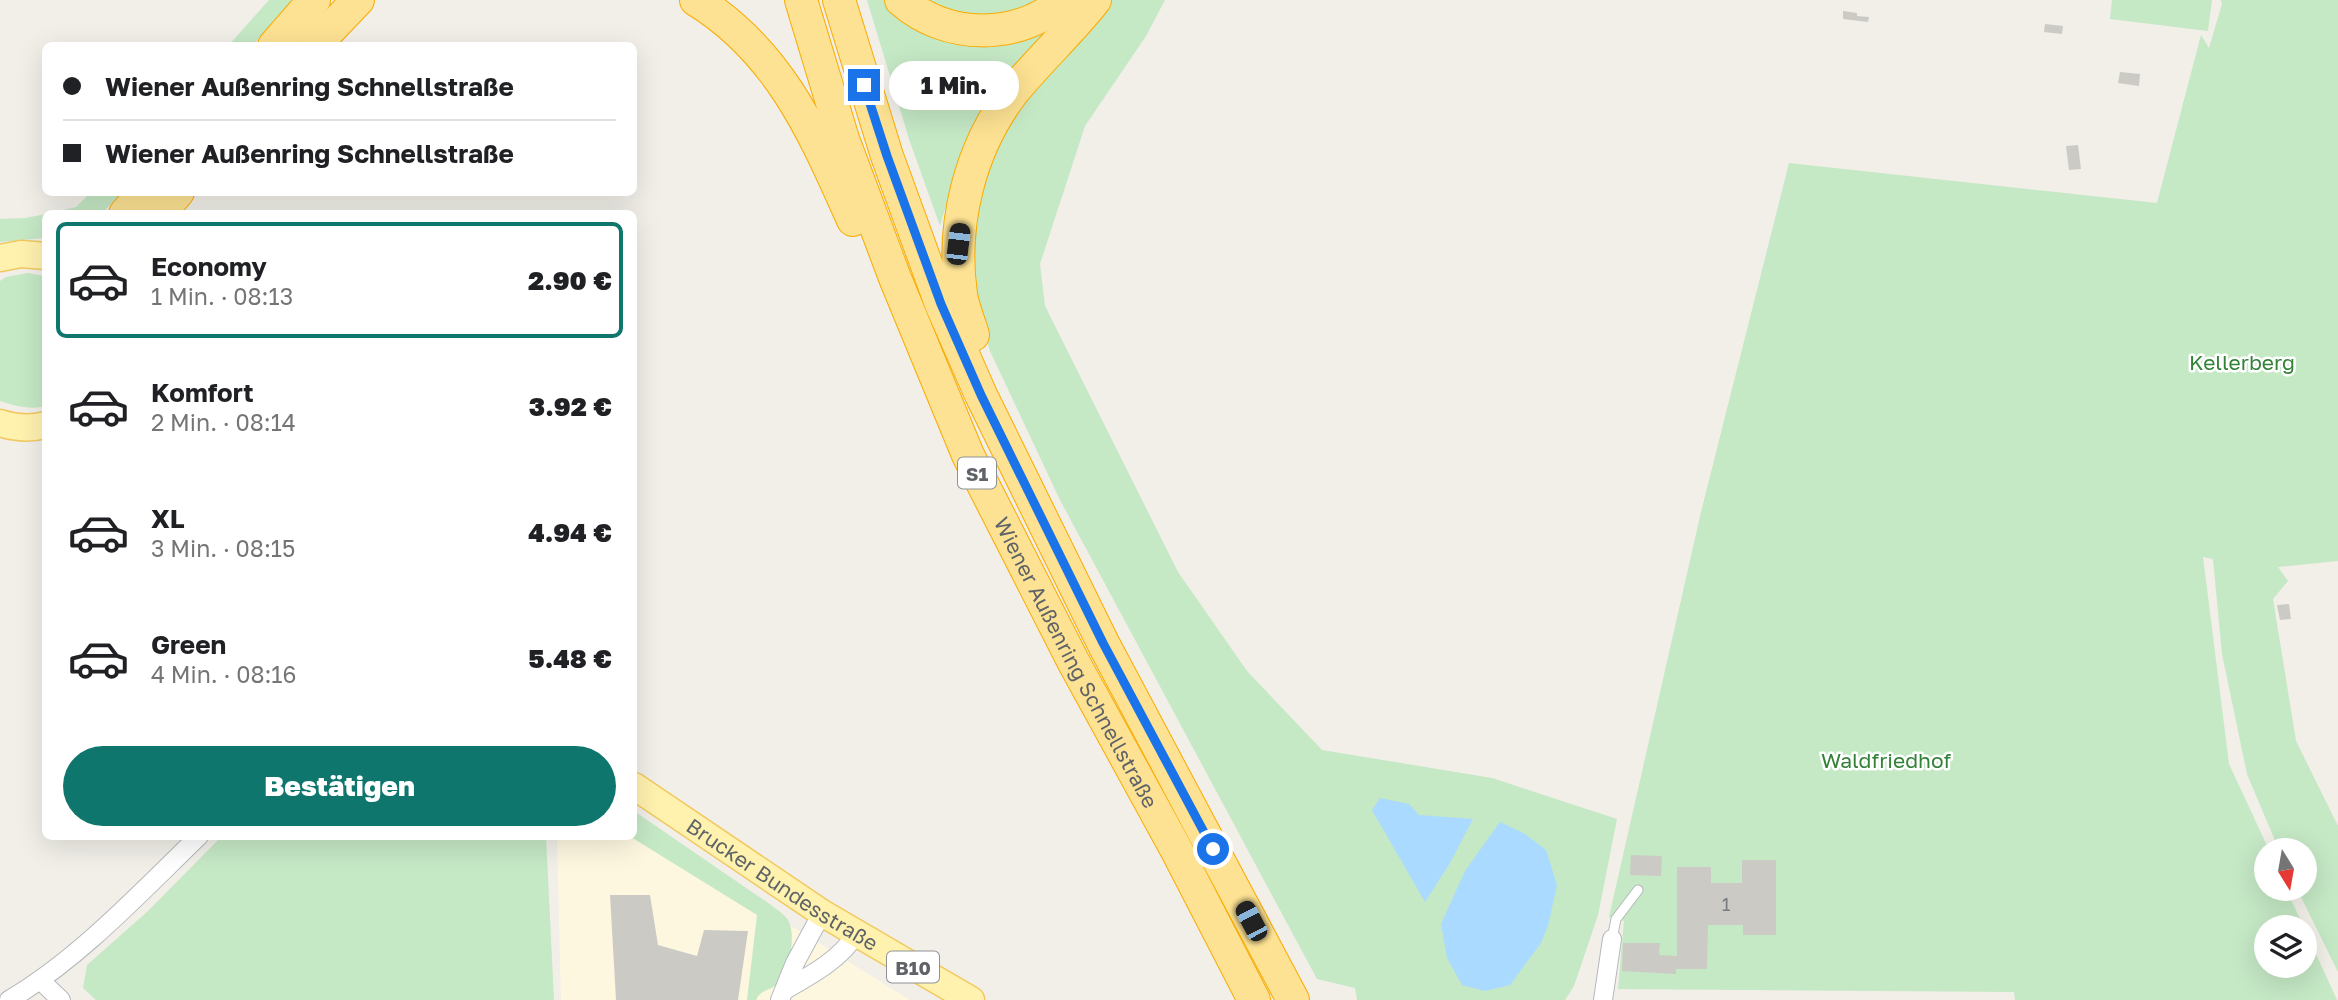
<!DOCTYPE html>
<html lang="de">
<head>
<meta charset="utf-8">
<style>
	body { margin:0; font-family:"Golos Text",sans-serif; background:#f6f6f6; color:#202124; height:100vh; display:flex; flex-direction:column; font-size:26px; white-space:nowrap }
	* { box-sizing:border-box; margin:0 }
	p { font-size:23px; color:#757577 }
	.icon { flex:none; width:38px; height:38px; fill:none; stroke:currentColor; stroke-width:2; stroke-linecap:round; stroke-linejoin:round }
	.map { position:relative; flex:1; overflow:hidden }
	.drawer { position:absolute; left:42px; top:210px; width:595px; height:630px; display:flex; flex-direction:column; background:#fff; border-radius:10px; box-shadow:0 7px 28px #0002 }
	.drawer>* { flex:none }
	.guide { position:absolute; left:42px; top:42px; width:595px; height:154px; border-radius:10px; box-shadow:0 7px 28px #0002; display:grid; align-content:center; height:154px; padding:0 21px; background:#fff }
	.needle { width:46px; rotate:169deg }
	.fabs { position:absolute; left:2254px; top:838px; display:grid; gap:14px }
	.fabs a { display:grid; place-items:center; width:63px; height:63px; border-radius:50%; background:#fff; box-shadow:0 7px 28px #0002; font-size:35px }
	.end { position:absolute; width:32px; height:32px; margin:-16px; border:9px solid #1a73e8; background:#fff; box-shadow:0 0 0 4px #fff }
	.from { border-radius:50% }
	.bubble { position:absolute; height:49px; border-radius:24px; background:#fff; box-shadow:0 7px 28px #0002; font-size:23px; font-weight:800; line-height:49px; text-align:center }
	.car { position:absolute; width:21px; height:42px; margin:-21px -10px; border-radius:9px; box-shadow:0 0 5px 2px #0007; background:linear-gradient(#222 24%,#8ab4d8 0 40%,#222 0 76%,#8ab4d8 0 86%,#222 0) }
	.guide b { display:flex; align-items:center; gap:24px; height:66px; font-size:26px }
	.guide b+b { border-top:2px solid #e0e0e0 }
	.guide i { width:18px; height:18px; background:#202124 }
	ul { padding:12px 0 0; list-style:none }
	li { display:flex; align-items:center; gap:21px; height:116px; margin:0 14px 10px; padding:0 7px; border:4px solid transparent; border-radius:10px }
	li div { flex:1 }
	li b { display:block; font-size:26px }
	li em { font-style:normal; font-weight:800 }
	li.selected { border-color:#0f766e }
	li>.icon { width:63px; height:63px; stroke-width:1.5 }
	.action { display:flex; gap:14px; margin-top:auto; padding:14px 21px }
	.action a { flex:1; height:80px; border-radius:42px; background:#0f766e; color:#fff; font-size:28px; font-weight:800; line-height:80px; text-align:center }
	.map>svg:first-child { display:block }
	.commercial { fill:#fef7e0 }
	.green { fill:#c5e8c5 }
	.water { fill:#aadaff }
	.building { fill:#cccac5 }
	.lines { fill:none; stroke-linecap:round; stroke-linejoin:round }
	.service-casing { stroke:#b5b8bc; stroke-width:11 }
	.minor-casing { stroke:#b5b8bc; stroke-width:20 }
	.primary-casing { stroke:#f2c960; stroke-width:29 }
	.motorway-casing { stroke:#f9ab00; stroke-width:34 }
	.service { stroke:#fff; stroke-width:9 }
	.minor { stroke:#fff; stroke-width:18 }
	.primary { stroke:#fff2af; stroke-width:26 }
	.motorway { stroke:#fde293; stroke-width:32 }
	.route { stroke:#1a73e8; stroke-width:9 }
	.labels { text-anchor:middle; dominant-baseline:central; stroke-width:5; stroke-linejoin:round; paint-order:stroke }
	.number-label { font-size:18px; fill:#7a7d7f }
	.shield { fill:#fff; stroke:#8f9295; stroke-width:2 }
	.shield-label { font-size:19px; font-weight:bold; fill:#5f6368 }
	.park-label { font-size:21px; fill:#348238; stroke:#fff }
	.street-label { font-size:21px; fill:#5f6368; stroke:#fff }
</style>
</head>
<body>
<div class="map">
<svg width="2338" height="1000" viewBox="0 0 2338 1000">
	<rect width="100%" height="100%" fill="#f1efe8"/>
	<path class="commercial" d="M634,828L910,1000H561L557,837L634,836Z"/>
	<path class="green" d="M269,0H293L253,45L228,46Z
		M867,0H888L947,37L1068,10L983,107L958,164L940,226L909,139Z
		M920,0H1046L983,21Z
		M1109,0H1165L1146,36L1085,126L1040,264L1045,306L1178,572L1247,671L1322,750L1492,778L1617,819L1598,915L1574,986L1565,1000H1357L1355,988L1317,979L1060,500L990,351L968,282L966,240L998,134Z
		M2112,0H2212L2208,31L2110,19Z
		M2221,0H2338V561L2278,567L2288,581L2273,599L2296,741L2338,826V972L2297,889H2305V850H2279L2247,774L2222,654L2213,559L2203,557L2229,764L2269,850H2266V889H2286L2304,927L2266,928V966H2305V930L2337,1000H2015L2014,992L1618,989L1624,921L1609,917L1701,512L1789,163L2157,203L2201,35L2209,48L2222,4Z
		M90,193H122L102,213L46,214L76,207Z
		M46,214L45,238L0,242V219L25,218Z
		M28,273L45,276L46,406C29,410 16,406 0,401V281L6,277Z
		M634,811L771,905C776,909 784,914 788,920C797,935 789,972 777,984C770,991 761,989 756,1000H747L757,915L631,837L634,836Z
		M222,836L546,837L554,1000H96L83,988L87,965L148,911Z"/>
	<path class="water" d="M1380,798L1409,804L1419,815L1473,819L1450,863L1425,902L1372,810Z
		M1500,822L1525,834L1546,850L1557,885L1548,926L1541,943L1510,985L1485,991L1462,985L1447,958L1441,924L1465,871Z"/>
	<path class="building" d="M1843,11L1857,13V16L1869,17L1868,22L1843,19Z
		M2045,24L2063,26L2062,34L2044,32Z
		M2120,72L2140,74L2139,86L2118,83Z
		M2078,145L2081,169L2069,170L2066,146Z
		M2289,604L2291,619L2280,620L2277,605Z
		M1631,855L1662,856L1661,876L1630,875Z
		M1742,860H1776V935H1743V925H1708L1707,969H1676V974L1622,971L1623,943H1660L1659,955L1677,956V867H1711V883H1742Z
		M610,895H650L658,945L697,956L704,930L748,931L738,1000H616Z"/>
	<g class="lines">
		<g class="service-casing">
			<path id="service" d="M1612,939L1616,919L1638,890"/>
		</g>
		<g class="minor-casing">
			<path id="minor" d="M41,981L61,1000
				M785,990C811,975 840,960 856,934
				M9,1000C79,959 141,892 199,836
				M780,1000L795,963L822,913
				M1603,1000L1612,939"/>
		</g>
		<g class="primary-casing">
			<g id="primary">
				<path d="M0,258L21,254L46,256"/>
				<path d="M0,423C15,428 30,429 46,425"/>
				<path id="s1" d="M634,786L822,913L971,1000"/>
			</g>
		</g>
		<g class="motorway-casing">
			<g id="motorway">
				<path d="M696,0C780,52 814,133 853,220"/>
				<path id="s2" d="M801,0L843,139L895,278L968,455L1073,661L1176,849L1254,1000"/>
				<path d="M839,0L887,156L941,304L981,395L1103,643L1293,1000"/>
				<path d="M901,0C946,40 1018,41 1064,0"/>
				<path d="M274,46L314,0"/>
				<path d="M314,46L358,0"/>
				<path d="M125,214L144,192"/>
				<path d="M159,214L178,192"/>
				<path d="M973,335C969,321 963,308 961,294C951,224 970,148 1013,92C1039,60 1070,32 1095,0"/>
			</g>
		</g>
		<use href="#service" class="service"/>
		<use href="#minor" class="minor"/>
		<use href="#primary" class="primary"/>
		<use href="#motorway" class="motorway"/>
	</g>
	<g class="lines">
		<path class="route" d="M864,85L887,156L941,304L981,395L1103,643L1213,849"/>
	</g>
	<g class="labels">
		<g class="number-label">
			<text x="1726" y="904">1</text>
		</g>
		<g class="shield">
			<rect x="958" y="457.5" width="38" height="31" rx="5"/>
			<rect x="887" y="951.5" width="52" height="31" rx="5"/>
		</g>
		<g class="shield-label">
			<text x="977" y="473">S1</text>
			<text x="913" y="967">B10</text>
		</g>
		<g class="park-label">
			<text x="2242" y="362">Kellerberg</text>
			<text x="1886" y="760">Waldfriedhof</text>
		</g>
		<g class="street-label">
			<text stroke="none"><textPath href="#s2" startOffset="719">Wiener Außenring Schnellstraße</textPath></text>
			<text stroke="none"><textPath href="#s1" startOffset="178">Brucker Bundesstraße</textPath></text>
		</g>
	</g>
</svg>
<div class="fabs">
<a><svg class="needle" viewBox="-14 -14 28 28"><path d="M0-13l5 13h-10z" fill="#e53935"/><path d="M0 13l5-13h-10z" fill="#757577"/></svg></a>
<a><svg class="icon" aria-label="layers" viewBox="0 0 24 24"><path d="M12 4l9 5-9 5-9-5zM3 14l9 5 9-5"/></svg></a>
</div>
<i class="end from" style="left:1213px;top:849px"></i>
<i class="end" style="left:864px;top:85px"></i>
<div class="bubble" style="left:889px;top:61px;width:130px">1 Min.</div>
<i class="car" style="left:958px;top:244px;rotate:7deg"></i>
<i class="car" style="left:1251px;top:921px;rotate:332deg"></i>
<div class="guide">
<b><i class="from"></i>Wiener Außenring Schnellstraße</b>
<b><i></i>Wiener Außenring Schnellstraße</b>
</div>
<section class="drawer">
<ul>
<li class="selected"><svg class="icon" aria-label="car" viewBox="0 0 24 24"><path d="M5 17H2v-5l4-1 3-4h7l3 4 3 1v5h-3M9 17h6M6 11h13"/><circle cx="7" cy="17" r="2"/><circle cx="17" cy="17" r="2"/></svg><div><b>Economy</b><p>1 Min. · 08:13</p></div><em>2.90 €</em></li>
<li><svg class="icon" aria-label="car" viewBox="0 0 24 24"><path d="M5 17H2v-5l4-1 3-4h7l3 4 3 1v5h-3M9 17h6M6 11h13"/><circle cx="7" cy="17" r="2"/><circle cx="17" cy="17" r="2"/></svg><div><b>Komfort</b><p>2 Min. · 08:14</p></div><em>3.92 €</em></li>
<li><svg class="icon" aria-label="car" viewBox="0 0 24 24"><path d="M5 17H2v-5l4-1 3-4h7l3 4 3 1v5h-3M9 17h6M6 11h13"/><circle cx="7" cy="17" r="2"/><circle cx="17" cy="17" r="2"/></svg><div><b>XL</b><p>3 Min. · 08:15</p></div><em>4.94 €</em></li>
<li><svg class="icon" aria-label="car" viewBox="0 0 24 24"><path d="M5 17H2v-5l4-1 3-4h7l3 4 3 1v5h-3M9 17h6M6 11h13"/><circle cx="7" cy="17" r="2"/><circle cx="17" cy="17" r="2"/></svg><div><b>Green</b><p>4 Min. · 08:16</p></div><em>5.48 €</em></li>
</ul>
<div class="action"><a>Bestätigen</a></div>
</section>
</div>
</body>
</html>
